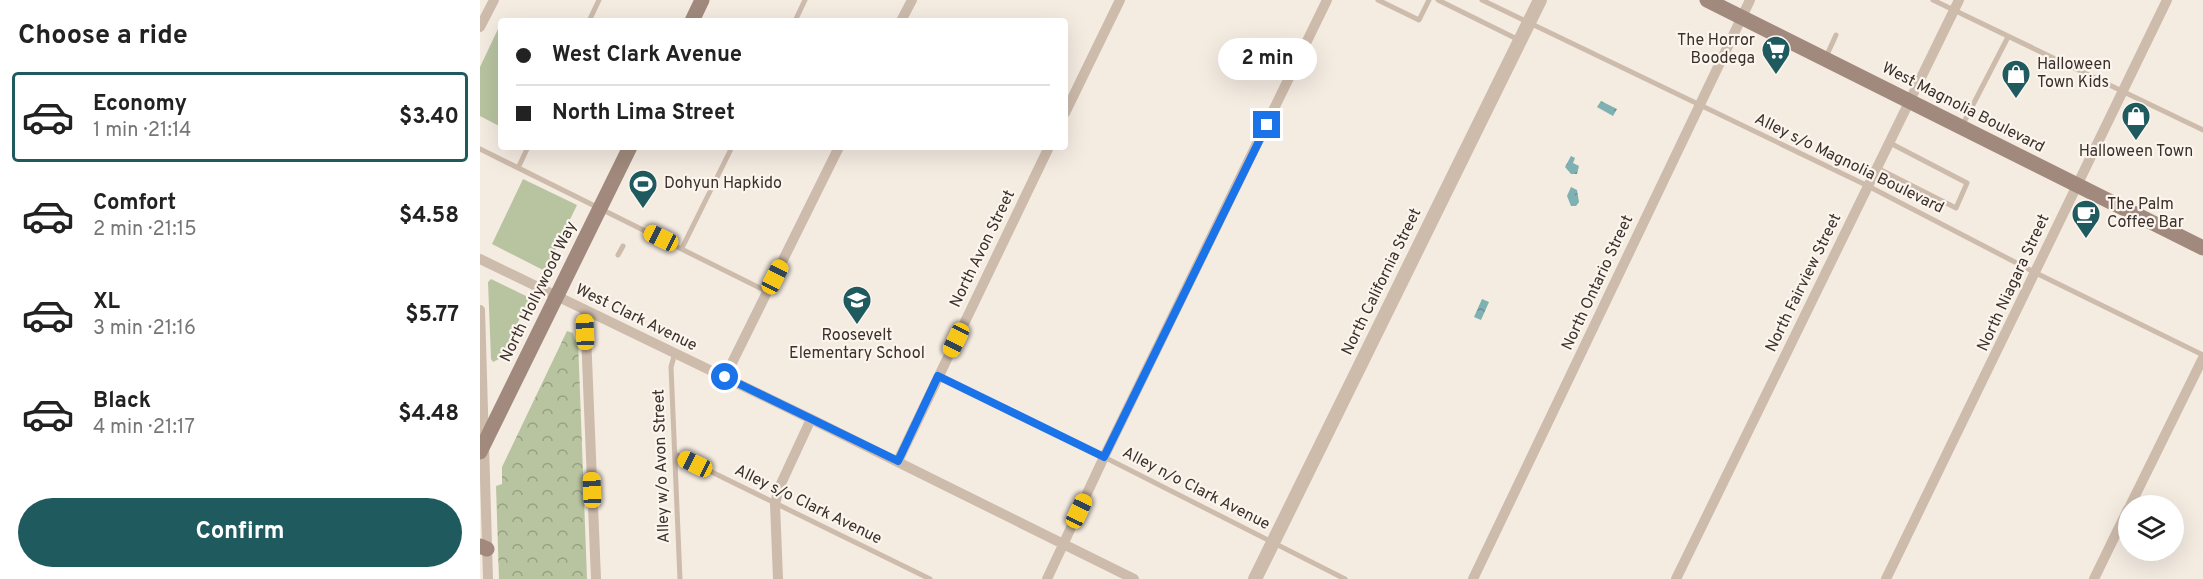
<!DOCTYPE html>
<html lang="en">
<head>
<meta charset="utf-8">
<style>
	body { margin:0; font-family:Overpass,sans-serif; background:#f6f6f6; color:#222; height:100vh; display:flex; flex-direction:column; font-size:22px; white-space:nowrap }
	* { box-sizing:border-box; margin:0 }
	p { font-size:20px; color:#767676 }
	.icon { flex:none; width:33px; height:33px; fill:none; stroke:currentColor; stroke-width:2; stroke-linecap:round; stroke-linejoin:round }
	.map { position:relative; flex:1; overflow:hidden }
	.drawer { display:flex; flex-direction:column; background:#fff; width:480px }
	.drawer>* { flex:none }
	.hud { position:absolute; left:18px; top:18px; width:570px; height:132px; border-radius:6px; box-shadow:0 6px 24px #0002; display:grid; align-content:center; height:132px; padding:0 18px; background:#fff }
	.buttons { position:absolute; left:1638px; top:495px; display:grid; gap:12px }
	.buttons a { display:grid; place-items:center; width:66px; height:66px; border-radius:50%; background:#fff; box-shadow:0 6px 24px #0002; font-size:30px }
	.end { position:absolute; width:27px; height:27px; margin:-14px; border:8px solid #1a73e8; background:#fff; box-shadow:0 0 0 3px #fff }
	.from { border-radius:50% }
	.bubble { position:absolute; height:42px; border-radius:21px; background:#fff; box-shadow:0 6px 24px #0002; font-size:20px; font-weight:700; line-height:42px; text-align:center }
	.car { position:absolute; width:18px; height:36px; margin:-18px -9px; border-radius:8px; box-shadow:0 0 4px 2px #0007; background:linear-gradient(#f5c518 24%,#345 0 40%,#f5c518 0 76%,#345 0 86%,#f5c518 0) }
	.hud b { display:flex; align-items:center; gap:21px; height:57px; font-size:22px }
	.hud b+b { border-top:2px solid #e0e0e0 }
	.hud i { width:15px; height:15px; background:#222 }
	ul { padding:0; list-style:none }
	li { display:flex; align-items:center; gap:18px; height:90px; margin:0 12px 9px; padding:0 6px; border:3px solid transparent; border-radius:6px }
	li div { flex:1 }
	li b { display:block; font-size:22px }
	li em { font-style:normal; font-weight:700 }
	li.on { border-color:#1f5a5e }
	li>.icon { width:54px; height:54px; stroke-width:1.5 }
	h2 { padding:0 18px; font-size:27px; line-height:72px }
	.action { display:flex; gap:12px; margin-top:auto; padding:12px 18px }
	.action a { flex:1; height:69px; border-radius:36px; background:#1f5a5e; color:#fff; font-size:24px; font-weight:700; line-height:69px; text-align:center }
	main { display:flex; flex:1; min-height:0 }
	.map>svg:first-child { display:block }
	.green { fill:#b8c4a0 }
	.forest { fill:url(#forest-crowns) }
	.water { fill:url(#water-ripples) }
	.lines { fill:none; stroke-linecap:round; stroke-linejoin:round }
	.service { stroke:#cdbbac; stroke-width:5 }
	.minor { stroke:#cdbbac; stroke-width:10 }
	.tertiary { stroke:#cdbbac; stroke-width:14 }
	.secondary { stroke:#a18a7d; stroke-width:15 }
	.route { stroke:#1a73e8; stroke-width:8 }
	.labels { text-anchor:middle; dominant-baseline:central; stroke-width:4.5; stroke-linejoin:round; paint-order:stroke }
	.poi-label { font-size:16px; fill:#3b302b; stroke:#fbf5ee; text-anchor:start }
	.street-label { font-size:16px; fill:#3b302b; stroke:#fbf5ee }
</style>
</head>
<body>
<main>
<section class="drawer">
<h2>Choose a ride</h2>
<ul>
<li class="on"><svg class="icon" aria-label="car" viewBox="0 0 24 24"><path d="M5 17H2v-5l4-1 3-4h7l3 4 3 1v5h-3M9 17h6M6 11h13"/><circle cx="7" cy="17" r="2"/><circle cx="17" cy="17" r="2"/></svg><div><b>Economy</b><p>1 min · 21:14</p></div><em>$3.40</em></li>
<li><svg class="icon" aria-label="car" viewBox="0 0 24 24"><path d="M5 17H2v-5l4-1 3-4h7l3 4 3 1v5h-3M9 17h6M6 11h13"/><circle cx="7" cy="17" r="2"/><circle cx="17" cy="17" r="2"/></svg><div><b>Comfort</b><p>2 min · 21:15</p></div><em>$4.58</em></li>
<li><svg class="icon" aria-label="car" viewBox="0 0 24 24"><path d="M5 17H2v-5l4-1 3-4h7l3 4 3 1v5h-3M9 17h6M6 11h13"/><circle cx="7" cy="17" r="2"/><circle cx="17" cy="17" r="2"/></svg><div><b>XL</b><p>3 min · 21:16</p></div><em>$5.77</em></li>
<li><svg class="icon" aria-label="car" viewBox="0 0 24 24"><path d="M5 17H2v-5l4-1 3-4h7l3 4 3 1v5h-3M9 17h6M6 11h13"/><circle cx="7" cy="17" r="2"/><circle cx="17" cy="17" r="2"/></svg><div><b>Black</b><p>4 min · 21:17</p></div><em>$4.48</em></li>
</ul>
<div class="action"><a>Confirm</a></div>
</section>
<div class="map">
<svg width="1723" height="579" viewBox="0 0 1723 579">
	<defs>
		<pattern id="forest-crowns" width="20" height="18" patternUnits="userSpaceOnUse" patternTransform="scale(1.5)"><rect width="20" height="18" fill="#b8c4a0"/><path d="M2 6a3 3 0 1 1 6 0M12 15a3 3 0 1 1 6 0" fill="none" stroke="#97a083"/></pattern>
		<pattern id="water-ripples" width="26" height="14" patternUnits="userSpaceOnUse" patternTransform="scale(1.5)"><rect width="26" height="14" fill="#7fb0b2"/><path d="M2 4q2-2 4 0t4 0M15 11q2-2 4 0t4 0" fill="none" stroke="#699091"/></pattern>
	</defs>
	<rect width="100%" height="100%" fill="#f4ebe1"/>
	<path class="green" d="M18,29L21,31V127L0,116V67Z
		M43,179L97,205L65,271L12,244Z
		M11,279L46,296L48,301L21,358L13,362L11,359L8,282Z"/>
	<path class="forest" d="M87,331L93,333L95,340H98L107,579H19L16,486L22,484V467Z"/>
	<path class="water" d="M1121,101L1137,109L1133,116L1117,107Z
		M1091,156L1095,158L1093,163L1099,166L1097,174H1091L1085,167Z
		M1091,187L1097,190L1099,202L1096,206H1091L1087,196Z
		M1002,299L1009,302L1001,320L994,317Z"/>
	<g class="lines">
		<path class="service" d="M898,0L939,20L949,0
			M958,0L1039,40
			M1002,0L1388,186L1556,273L1723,355
			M1453,0L1723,130
			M109,21L119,0
			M315,21L325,0
			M1346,57L1356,35
			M1482,126L1528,37
			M0,149L288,292
			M38,168L48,147
			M1397,168L1476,208L1487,183L1410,143
			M202,248L252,147
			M138,255L143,246
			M195,353L191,367L200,579
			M458,377L624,457L865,579
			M195,454L450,579"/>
		<path class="minor" d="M421,21L432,0
			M0,27L14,0
			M585,113L640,0
			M0,259L331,419L654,579
			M0,310L8,579
			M105,310L116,579
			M245,377L359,147
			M418,461L569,147
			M1650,506L1723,358
			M298,579L295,504L299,488L331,419
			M567,579L624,457L847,0
			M993,579L1270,0
			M1196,579L1479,0
			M1406,579C1501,387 1593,193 1687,0
			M1614,579L1648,509"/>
		<path class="tertiary" d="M775,579L1060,0"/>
		<path class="secondary" d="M1227,0L1723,248
			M212,21L222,0
			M0,452L150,147
			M0,546L7,549"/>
	</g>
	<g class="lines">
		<path class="route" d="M245,377L418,461L458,376L624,457L787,125"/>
	</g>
	<defs>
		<g id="supermarket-pin" transform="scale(1.5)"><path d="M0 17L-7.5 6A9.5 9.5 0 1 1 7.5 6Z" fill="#1f5a5e" stroke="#fbf5ee"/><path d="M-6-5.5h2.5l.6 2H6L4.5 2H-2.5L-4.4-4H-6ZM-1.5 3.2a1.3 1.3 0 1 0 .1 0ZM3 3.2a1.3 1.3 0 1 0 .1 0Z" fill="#fff"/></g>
		<g id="shop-pin" transform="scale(1.5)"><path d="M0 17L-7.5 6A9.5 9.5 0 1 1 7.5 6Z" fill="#1f5a5e" stroke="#fbf5ee"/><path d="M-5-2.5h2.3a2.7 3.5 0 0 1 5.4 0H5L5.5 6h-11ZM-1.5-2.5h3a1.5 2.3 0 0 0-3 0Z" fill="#fff"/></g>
		<g id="stadium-pin" transform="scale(1.5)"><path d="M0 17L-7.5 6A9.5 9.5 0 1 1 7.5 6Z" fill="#1f5a5e" stroke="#fbf5ee"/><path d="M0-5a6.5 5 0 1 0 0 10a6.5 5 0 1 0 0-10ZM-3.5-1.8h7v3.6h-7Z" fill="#fff"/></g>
		<g id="cafe-pin" transform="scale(1.5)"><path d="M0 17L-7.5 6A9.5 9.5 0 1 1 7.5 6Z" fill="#1f5a5e" stroke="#fbf5ee"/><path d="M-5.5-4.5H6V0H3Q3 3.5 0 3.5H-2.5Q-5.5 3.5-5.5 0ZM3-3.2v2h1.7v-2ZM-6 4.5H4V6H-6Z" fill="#fff"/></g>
		<g id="school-pin" transform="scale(1.5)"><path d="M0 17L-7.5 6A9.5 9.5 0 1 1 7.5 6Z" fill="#1f5a5e" stroke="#fbf5ee"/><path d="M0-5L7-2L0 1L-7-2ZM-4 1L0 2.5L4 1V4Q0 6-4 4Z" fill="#fff"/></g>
	</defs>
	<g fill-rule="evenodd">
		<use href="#supermarket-pin" x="1296" y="50"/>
		<use href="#shop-pin" x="1536" y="74"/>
		<use href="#shop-pin" x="1656" y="116"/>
		<use href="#stadium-pin" x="163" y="184"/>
		<use href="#cafe-pin" x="1606" y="214"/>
		<use href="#school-pin" x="377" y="300"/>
	</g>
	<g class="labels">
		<g class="poi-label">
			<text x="1275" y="41" text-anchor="end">The Horror<tspan x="1275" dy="18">Boodega</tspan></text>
			<text x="1557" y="65">Halloween<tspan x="1557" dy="18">Town Kids</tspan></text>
			<text x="1656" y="152" text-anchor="middle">Halloween Town</text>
			<text x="184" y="184">Dohyun Hapkido</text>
			<text x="1627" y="205">The Palm<tspan x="1627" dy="18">Coffee Bar</tspan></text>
			<text x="377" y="336" text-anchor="middle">Roosevelt<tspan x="377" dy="18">Elementary School</tspan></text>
		</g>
		<g class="street-label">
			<text transform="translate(1483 108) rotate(27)">West Magnolia Boulevard</text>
			<text transform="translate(1369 164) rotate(26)">Alley s/o Magnolia Boulevard</text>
			<text transform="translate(503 249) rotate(-64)">North Avon Street</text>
			<text transform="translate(902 282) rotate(-64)">North California Street</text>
			<text transform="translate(1118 283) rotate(-65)">North Ontario Street</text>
			<text transform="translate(1324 283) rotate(-64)">North Fairview Street</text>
			<text transform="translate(1534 283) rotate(-65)">North Niagara Street</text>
			<text transform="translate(59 292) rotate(-64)">North Hollywood Way</text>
			<text transform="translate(156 318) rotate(26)">West Clark Avenue</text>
			<text transform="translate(182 466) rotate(-92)">Alley w/o Avon Street</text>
			<text transform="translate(716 489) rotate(27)">Alley n/o Clark Avenue</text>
			<text transform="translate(328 505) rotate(26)">Alley s/o Clark Avenue</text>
		</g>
	</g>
</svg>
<div class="buttons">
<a><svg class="icon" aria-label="layers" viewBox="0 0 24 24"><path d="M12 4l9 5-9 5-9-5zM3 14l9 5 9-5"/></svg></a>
</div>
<i class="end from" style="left:245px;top:377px"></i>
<i class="end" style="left:787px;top:125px"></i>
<div class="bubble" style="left:738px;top:38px;width:99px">2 min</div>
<i class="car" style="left:181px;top:238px;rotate:296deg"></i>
<i class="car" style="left:295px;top:277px;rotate:27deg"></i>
<i class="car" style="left:105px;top:332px;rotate:358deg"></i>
<i class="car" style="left:476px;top:340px;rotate:206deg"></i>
<i class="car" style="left:215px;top:464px;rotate:296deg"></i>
<i class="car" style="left:112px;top:490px;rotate:358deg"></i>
<i class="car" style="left:599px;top:511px;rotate:25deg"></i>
<div class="hud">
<b><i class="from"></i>West Clark Avenue</b>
<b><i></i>North Lima Street</b>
</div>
</div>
</main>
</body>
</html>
